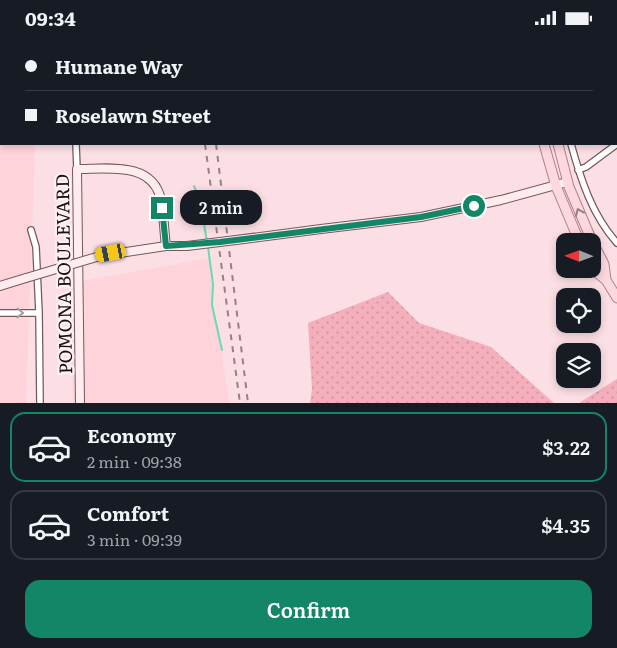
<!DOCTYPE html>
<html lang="en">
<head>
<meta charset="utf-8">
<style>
	body { margin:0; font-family:Literata,serif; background:#242831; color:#f1f3f6; height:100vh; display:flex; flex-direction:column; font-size:19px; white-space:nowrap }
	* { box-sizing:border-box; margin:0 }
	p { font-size:16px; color:#9ea1a6 }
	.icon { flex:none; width:28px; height:28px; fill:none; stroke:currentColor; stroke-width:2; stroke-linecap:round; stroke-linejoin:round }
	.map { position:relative; height:368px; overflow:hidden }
	.side { display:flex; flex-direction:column; background:#171b24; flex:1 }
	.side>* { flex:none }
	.top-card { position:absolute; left:0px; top:0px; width:618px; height:110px; box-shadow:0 2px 8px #0003; display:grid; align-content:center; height:110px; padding:0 25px; background:#171b24 }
	.needle { width:32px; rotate:271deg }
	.tools { position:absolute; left:556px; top:198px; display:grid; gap:10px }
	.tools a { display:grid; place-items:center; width:45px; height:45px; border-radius:10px; background:#171b24; box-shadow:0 2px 8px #0003; font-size:25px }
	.end { position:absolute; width:22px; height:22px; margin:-11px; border:6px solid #128666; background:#fff; box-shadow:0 0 0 2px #fff }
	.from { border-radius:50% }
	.bubble { position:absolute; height:35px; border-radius:15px; background:#171b24; box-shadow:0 2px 8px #0003; font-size:16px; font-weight:600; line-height:35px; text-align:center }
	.car { position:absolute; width:15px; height:30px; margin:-15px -8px; border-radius:6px; box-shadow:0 0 4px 1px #0007; background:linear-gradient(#f5c518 24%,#345 0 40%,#f5c518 0 76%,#345 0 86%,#f5c518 0) }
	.top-card b { display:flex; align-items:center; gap:18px; height:48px; font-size:19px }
	.top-card b+b { border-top:1px solid #363941 }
	.top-card i { width:12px; height:12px; background:#f1f3f6 }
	ul { padding:9px 0 0; list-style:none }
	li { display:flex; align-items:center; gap:15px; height:70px; margin:0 10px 8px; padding:0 15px; border:2px solid #363941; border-radius:15px }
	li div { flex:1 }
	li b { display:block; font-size:19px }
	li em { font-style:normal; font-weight:600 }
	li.current { border-color:#128666 }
	li>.icon { width:45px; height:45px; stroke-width:1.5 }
	.primary-button { display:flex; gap:10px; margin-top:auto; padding:10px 25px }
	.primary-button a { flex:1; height:58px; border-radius:15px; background:#128666; color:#fff; font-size:20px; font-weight:600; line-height:58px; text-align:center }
	.status { display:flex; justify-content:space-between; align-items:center; height:35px; padding:0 25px; background:#171b24; direction:ltr }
	.status svg { height:14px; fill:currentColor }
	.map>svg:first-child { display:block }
	.built { fill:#fed3da }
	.grass { fill:url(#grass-dots) }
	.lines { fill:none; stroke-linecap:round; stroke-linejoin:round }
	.stream { stroke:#68dbb3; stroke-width:2 }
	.street-casing { stroke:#75585c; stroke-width:8 }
	.secondary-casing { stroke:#75585c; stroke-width:10 }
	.primary-casing { stroke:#ae8189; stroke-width:11 }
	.street { stroke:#fff; stroke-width:5.5 }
	.secondary { stroke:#feecef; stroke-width:8 }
	.primary { stroke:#fed8df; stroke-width:9 }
	.rail { stroke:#958184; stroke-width:2; stroke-dasharray:6 6; stroke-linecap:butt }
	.secondary-bridge-casing { stroke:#75585c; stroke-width:10; stroke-linecap:butt }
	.secondary-bridge { stroke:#feecef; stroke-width:8 }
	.oneway { stroke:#977e82 }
	.oneway2 { stroke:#a39fa0 }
	.route { stroke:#128666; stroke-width:6 }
	.labels { text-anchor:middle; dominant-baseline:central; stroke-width:4.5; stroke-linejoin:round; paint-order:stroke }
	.street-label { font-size:18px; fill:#1a0f11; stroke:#fff1f3 }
</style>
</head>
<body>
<div class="status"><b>09:34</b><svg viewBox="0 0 49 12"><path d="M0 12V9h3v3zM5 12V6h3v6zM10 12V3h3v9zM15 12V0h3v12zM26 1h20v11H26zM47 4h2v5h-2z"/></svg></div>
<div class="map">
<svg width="617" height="368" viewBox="0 0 617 368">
	<defs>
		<pattern id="grass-dots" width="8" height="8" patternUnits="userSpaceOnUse" patternTransform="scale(1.25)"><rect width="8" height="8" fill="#f5aebb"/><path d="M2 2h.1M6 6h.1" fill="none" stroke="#d194a0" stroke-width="1.8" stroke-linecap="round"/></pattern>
	</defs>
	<rect width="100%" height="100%" fill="#fbdfe4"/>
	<path class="built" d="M0,0H38L1,1V109H35L26,368H0Z
		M210,223L213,249L212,270L217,288L229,368H73L71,248Z"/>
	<path class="grass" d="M388,257L419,288L491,312L554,368H310L312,354L308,288Z
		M617,344V368H579Z"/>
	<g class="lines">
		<path class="stream" d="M45,1V0
			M194,151L200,165L207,207
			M208,212L213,249L212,270L222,315"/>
		<g class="street-casing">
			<path id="street" d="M75,0V1
				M551,0L552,1
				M616,3L617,1
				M76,109L77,134
				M571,109C581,145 592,180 617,208
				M578,135L586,132L617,109
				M31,195L36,212L39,278L40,368
				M0,278H39"/>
		</g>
		<g class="secondary-casing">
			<path id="secondary" d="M236,205L321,194L421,182L501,165L567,147
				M100,221L166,211H187
				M0,251L26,243
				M80,368L77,134C107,134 153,126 161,165C164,180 164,196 166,211"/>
		</g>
		<g class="primary-casing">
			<path id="primary" d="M524,0V1
				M531,0L532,1
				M538,0V1
				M544,109L556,151L579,206
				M558,109L569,152L592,206
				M592,206L604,229L606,245
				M592,234L606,245L617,263"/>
		</g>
		<use href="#street" class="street"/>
		<use href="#secondary" class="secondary"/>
		<use href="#primary" class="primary"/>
		<path class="rail" d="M191,0V1
			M201,0V1
			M205,109L240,368
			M216,109L248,368"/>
		<g class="secondary-bridge-casing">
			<path id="secondary-bridge" d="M187,211L236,205
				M26,243L100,221"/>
		</g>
		<use href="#secondary-bridge" class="secondary-bridge"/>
	</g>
	<defs><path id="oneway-chevron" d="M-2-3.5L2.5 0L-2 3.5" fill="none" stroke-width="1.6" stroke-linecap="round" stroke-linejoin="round" transform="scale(1.25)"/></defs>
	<use class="oneway" href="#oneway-chevron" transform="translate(579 177) rotate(-113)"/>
	<use class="oneway2" href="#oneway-chevron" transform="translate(20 278) rotate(1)"/>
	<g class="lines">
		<path class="route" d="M162,173L166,211L220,207L421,182L474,171"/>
	</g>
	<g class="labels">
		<g class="street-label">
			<text transform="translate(63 239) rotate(-91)">POMONA BOULEVARD</text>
		</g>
	</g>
</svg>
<div class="tools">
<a><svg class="needle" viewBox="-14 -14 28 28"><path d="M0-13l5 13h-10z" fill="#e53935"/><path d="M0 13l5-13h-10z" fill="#9ea1a6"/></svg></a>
<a><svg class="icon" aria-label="locate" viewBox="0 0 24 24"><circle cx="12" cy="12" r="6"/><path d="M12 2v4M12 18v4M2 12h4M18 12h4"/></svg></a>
<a><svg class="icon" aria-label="layers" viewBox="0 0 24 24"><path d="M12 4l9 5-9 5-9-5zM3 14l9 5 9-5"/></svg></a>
</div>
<i class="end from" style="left:474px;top:171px"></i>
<i class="end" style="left:162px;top:173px"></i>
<div class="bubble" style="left:180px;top:155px;width:82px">2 min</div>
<i class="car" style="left:111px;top:218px;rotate:259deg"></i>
<div class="top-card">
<b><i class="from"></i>Humane Way</b>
<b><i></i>Roselawn Street</b>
</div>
</div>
<section class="side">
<ul>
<li class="current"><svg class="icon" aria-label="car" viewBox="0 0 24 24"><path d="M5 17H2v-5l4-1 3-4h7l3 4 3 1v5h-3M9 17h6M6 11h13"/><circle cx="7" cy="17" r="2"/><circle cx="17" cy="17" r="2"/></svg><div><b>Economy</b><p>2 min · 09:38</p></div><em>$3.22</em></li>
<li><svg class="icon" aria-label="car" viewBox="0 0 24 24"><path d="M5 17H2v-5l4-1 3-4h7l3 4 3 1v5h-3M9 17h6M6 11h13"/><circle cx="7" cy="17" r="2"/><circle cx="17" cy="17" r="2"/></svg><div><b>Comfort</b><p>3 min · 09:39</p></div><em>$4.35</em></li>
</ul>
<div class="primary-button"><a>Confirm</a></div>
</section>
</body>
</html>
